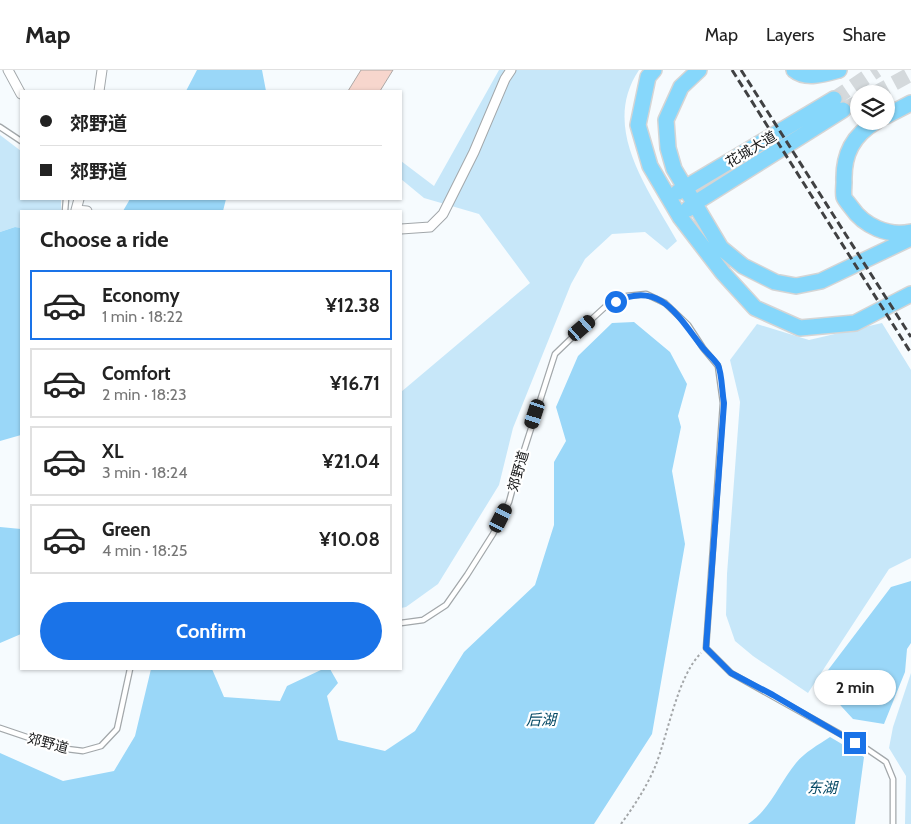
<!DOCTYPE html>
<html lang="en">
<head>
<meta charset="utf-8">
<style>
	body { margin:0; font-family:Cabin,"Noto Sans SC",sans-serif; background:#f6f6f6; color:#222; height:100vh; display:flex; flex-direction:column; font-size:19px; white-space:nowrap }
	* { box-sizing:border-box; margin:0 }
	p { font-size:16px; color:#767676 }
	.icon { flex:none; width:28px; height:28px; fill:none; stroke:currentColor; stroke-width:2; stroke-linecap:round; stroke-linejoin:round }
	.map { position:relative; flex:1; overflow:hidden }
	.side { position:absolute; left:20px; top:140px; width:382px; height:460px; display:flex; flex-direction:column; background:#fff; border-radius:0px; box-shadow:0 1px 4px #0004 }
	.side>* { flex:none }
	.guide { position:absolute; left:20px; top:20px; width:382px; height:110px; border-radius:0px; box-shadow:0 1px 4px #0004; display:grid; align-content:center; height:110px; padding:0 20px; background:#fff }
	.fabs { position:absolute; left:850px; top:15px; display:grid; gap:10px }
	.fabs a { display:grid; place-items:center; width:45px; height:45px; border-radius:50%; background:#fff; box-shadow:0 1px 4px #0004; font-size:25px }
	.end { position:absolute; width:22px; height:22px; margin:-11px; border:6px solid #1a73e8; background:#fff; box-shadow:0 0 0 2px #fff }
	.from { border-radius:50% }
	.bubble { position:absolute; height:35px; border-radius:18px; background:#fff; box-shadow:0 1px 4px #0004; font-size:16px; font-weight:800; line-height:35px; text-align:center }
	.car { position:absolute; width:15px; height:30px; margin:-15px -8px; border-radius:6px; box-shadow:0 0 4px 1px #0007; background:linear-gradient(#222 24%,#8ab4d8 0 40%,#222 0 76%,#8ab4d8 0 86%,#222 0) }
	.guide b { display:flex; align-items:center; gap:18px; height:48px; font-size:19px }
	.guide b+b { border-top:1px solid #e0e0e0 }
	.guide i { width:12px; height:12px; background:#222 }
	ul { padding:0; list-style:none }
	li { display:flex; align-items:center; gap:15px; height:70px; margin:0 10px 8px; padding:0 10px; border:2px solid #e0e0e0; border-radius:0px }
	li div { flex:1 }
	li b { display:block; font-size:19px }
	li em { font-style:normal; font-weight:800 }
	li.current { border-color:#1a73e8 }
	li>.icon { width:45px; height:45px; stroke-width:1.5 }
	h2 { padding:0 20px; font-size:22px; line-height:60px }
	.action { display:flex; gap:10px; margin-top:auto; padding:10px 20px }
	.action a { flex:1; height:58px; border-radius:30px; background:#1a73e8; color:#fff; font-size:20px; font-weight:800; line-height:58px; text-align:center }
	header { display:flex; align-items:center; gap:30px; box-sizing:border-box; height:70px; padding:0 25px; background:#fff; border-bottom:1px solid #e0e0e0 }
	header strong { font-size:24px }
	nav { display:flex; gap:28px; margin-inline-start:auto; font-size:18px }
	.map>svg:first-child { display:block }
	.green { fill:#c7e7f9 }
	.water { fill:#9ad7f8 }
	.building { fill:#f7d6cd; stroke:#ada8a6 }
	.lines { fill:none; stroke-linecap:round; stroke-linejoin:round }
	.primary-tunnel { stroke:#d4d9dc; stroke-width:15; stroke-dasharray:15 8; stroke-linecap:butt }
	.service-casing { stroke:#a2a7aa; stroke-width:7 }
	.minor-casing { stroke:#a2a7aa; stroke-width:11 }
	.primary-casing { stroke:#d5d5d5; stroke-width:18 }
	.path { stroke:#a3a6a8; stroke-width:2; stroke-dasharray:2.5 2.5; stroke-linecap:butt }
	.service { stroke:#fff; stroke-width:4.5 }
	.minor { stroke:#fff; stroke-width:9 }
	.primary { stroke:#86d7fb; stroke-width:15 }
	.rail { stroke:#404143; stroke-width:3; stroke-dasharray:8 4; stroke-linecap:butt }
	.route { stroke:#1a73e8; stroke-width:6 }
	.labels { text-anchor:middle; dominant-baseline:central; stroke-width:4.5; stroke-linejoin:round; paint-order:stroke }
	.street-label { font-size:14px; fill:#161718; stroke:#fff }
	.water-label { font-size:15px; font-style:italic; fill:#064a65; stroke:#fff }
</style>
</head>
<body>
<header>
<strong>Map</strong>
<nav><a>Map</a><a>Layers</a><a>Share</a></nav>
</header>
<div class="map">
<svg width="911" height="754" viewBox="0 0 911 754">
	<rect width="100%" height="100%" fill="#f6fbfe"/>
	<path class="green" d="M499,0H639C600,58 649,120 677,171L667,180L645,162L612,164L585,189L571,214L513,358L499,415L438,514L406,537L401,538V322L530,213L479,144L424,128L401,109V91L434,116Z
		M0,65L21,81V129H61V141H21V158L15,157L0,162Z
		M882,253L911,300V488L889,499L808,623L753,586L735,571L726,545L727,504L740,332L730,290L757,254L809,270Z
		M911,603V754H905L906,706L889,678L893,657Z"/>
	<path class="water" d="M197,0H262L266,21H186Z
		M130,129H226L223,141H123Z
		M15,157L21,158V365L0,371V162Z
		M634,252L670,282L687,314L678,346L681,357L672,401L685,474L652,664L594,754H0V683L63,711L114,701L135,666L151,599H212L224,627L280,631L287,616L323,599H330L338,613L327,626L338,670L385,681L415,661L464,582L535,515L554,455V392L566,371L556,337L578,286L612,253Z
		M0,457L21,459V564L0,573Z
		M911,511V573L907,579L905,602L884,654L853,649L819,612L891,517Z
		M830,667L864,687L855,754H748C770,740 780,712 796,693C805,682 818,675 830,667Z"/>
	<path class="building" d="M361,0H393L380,21H348Z"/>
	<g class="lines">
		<path class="primary-tunnel" d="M874,24L911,4
			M834,29L877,0
			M843,40L859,32"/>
		<g class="service-casing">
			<path id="service" d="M0,57L21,71
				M65,141L66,129
				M401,553L423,550L446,535L467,505L493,464L509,432L518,399L555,284L582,258L605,237L627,226L646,224L665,233L688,255L703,278L718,296L723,333L706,578L731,603L867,679L886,692L893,709V754
				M0,658L59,678L83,681L101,676L117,659L130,599"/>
		</g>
		<g class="minor-casing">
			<path id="minor" d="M8,0L21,24
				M99,21L102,0
				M79,129L76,140L87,141
				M401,159L430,157L443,144L474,82L505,9L511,0"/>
		</g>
		<g class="primary-casing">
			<path id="primary" d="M654,0L648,7L638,55L650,96L680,147L723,203L755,238L800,258L855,253L911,224
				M699,0L681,17L666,50L668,78L674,99L721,178L743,196L775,212L796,216L821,211L911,168
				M794,0C806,10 825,4 839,0
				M886,46L911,33
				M877,51C853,65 843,84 844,112C844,116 843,123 844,127C845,130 849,134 851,137C864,156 888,167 911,162
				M678,122L834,29
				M688,139L695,133L843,40"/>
		</g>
		<path class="path" d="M621,754C634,736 646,718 655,697C668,665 677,607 701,583"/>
		<use href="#service" class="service"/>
		<use href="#minor" class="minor"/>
		<use href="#primary" class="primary"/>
		<path class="rail" d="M732,0L911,283
			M741,0L911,267"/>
	</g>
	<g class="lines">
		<path class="route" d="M616,232C660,209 679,248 703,278C707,283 714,289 718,295C722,303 722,323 724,333L706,578L731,603L773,625L855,673"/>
	</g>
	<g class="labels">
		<g class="street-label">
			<text transform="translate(751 79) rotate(-31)">花城大道</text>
			<text transform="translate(518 401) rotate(-74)">郊野道</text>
			<text transform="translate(48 673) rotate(15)">郊野道</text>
		</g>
		<g class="water-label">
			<text x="541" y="650">后湖</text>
			<text x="822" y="718">东湖</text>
		</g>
	</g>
</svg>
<div class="fabs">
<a><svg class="icon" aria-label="layers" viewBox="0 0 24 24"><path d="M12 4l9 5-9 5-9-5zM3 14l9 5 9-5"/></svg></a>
</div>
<i class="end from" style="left:616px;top:232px"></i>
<i class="end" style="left:855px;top:673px"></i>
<div class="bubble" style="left:814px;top:600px;width:82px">2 min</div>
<i class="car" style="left:582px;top:258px;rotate:49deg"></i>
<i class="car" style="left:535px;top:344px;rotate:198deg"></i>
<i class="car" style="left:501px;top:448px;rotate:27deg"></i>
<div class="guide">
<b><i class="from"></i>郊野道</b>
<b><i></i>郊野道</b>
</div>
<section class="side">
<h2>Choose a ride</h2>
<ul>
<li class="current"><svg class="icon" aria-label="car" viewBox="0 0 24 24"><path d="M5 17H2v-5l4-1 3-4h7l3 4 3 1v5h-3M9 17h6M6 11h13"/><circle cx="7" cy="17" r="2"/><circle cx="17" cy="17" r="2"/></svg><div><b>Economy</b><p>1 min · 18:22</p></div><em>¥12.38</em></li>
<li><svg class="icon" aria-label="car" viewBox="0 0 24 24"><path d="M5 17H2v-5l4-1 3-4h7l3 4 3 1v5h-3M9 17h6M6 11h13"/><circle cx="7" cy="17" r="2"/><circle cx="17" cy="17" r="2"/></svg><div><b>Comfort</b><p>2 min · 18:23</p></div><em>¥16.71</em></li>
<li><svg class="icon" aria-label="car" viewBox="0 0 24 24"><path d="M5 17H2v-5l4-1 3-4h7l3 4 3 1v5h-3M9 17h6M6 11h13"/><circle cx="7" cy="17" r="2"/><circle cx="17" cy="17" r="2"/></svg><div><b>XL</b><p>3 min · 18:24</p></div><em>¥21.04</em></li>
<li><svg class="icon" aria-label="car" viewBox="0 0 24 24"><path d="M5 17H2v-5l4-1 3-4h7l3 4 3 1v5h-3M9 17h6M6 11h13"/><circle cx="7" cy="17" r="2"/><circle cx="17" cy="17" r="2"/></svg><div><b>Green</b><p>4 min · 18:25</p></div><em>¥10.08</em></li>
</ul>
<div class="action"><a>Confirm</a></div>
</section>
</div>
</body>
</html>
